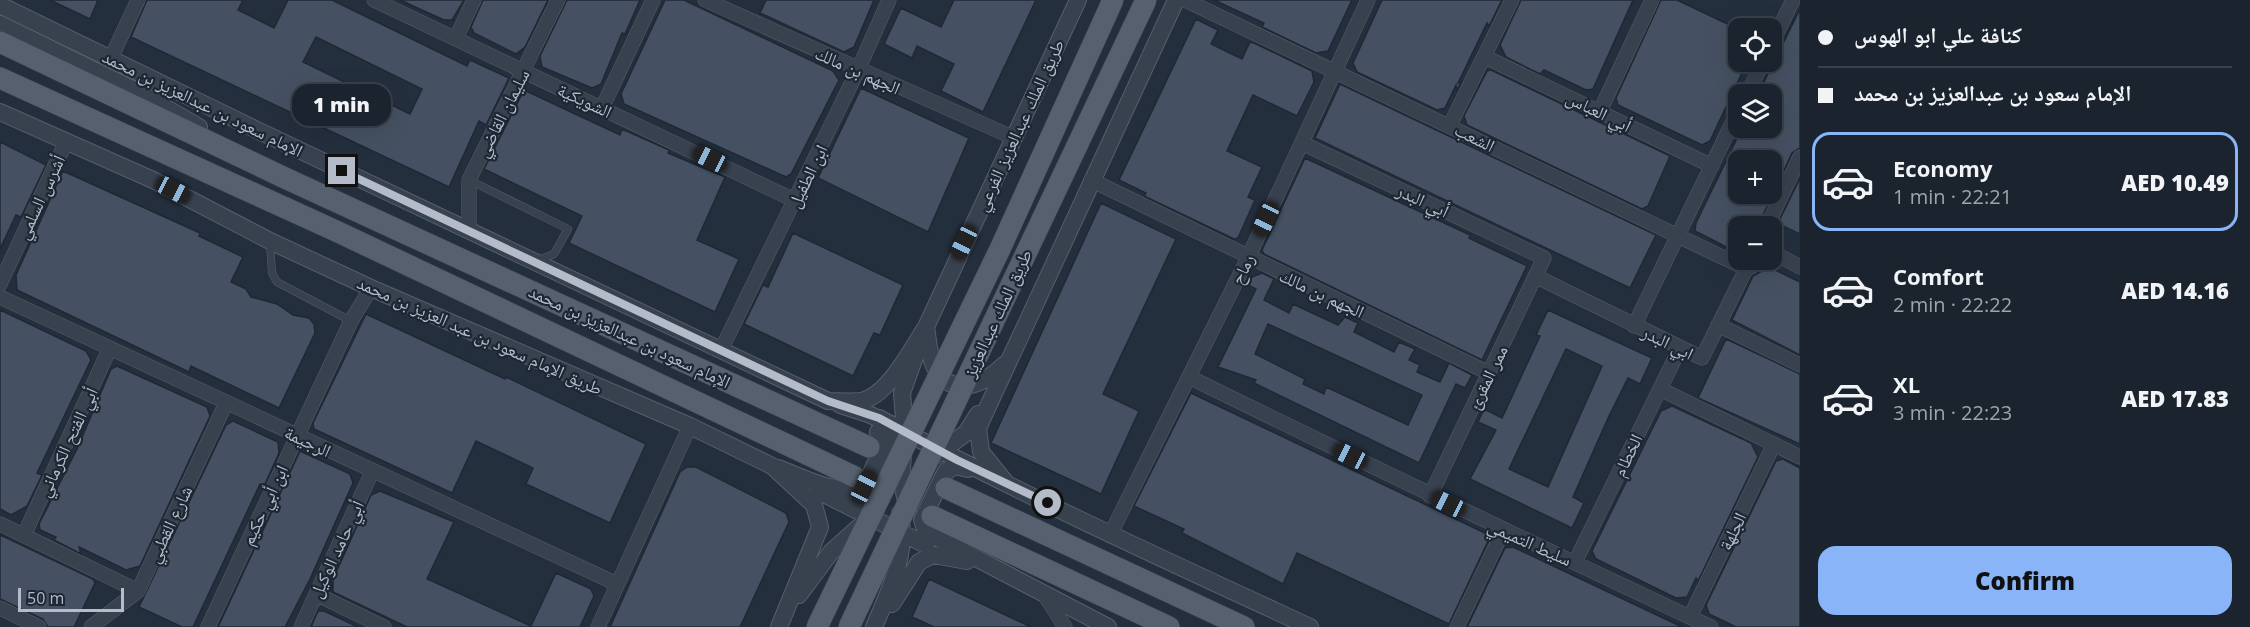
<!DOCTYPE html>
<html lang="en">
<head>
<meta charset="utf-8">
<style>
	body { margin:0; font-family:"Open Sans","Noto Naskh Arabic",sans-serif; background:#282f3a; color:#f1f3f6; height:100vh; display:flex; flex-direction:column; font-size:22px; white-space:nowrap }
	* { box-sizing:border-box; margin:0 }
	p { font-size:20px; color:#a0a4aa }
	.icon { flex:none; width:33px; height:33px; fill:none; stroke:currentColor; stroke-width:2; stroke-linecap:round; stroke-linejoin:round }
	.map { position:relative; flex:1; overflow:hidden }
	.panel { display:flex; flex-direction:column; background:#1b232e; width:450px }
	.panel>* { flex:none }
	.hud { display:grid; align-content:center; height:132px; padding:0 18px; background:#1b232e }
	.buttons { position:absolute; left:1728px; top:18px; display:grid; gap:12px }
	.buttons a { display:grid; place-items:center; width:54px; height:54px; border-radius:12px; background:#1b232e; box-shadow:0 6px 24px #0002,0 0 0 2px #39404a; font-size:30px }
	.scale { position:absolute; left:18px; bottom:15px; width:106px; box-sizing:border-box; padding-left:6px; border:3px solid #b4bcc9; border-top:0; font-size:16px; line-height:21px; white-space:nowrap; color:#b4bcc9; -webkit-text-stroke:4px #1d2633; paint-order:stroke }
	.end { position:absolute; width:27px; height:27px; margin:-14px; border:8px solid #b4bcc9; background:#111; box-shadow:0 0 0 3px #111 }
	.from { border-radius:50% }
	.bubble { position:absolute; height:42px; border-radius:18px; background:#1b232e; box-shadow:0 6px 24px #0002,0 0 0 2px #39404a; font-size:20px; font-weight:800; line-height:42px; text-align:center }
	.car { position:absolute; width:18px; height:36px; margin:-18px -9px; border-radius:8px; box-shadow:0 0 4px 2px #0007; background:linear-gradient(#222 24%,#8ab4d8 0 40%,#222 0 76%,#8ab4d8 0 86%,#222 0) }
	.hud b { display:flex; align-items:center; gap:21px; height:57px; font-size:22px }
	.hud b+b { border-top:2px solid #39404a }
	.hud i { width:15px; height:15px; background:#f1f3f6 }
	ul { padding:0; list-style:none }
	li { display:flex; align-items:center; gap:18px; height:99px; margin:0 12px 9px; padding:0 6px; border:3px solid transparent; border-radius:18px }
	li div { flex:1 }
	li b { display:block; font-size:22px }
	li em { font-style:normal; font-weight:800 }
	li.on { border-color:#8ab4f8 }
	li>.icon { width:54px; height:54px; stroke-width:1.5 }
	.cta { display:flex; gap:12px; margin-top:auto; padding:12px 18px }
	.cta a { flex:1; height:69px; border-radius:18px; background:#8ab4f8; color:#111; font-size:24px; font-weight:800; line-height:69px; text-align:center }
	main { display:flex; flex:1; min-height:0 }
	.map>svg:first-child { display:block }
	.building { fill:#455162; stroke:#1f2835; stroke-width:1.5; fill-rule:evenodd }
	.lines { fill:none; stroke-linecap:round; stroke-linejoin:round }
	.service-casing { stroke:#565f6c; stroke-width:8 }
	.minor-casing { stroke:#565f6c; stroke-width:15 }
	.tertiary-casing { stroke:#565f6c; stroke-width:18 }
	.primary-casing { stroke:#414a57; stroke-width:22 }
	.service { stroke:#38414e; stroke-width:7 }
	.minor { stroke:#38414e; stroke-width:14 }
	.tertiary { stroke:#38414e; stroke-width:16 }
	.primary { stroke:#56606e; stroke-width:21 }
	.primary-bridge-casing { stroke:#414a57; stroke-width:22; stroke-linecap:butt }
	.primary-bridge { stroke:#56606e; stroke-width:21 }
	.route { stroke:#b4bcc9; stroke-width:8 }
	.labels { text-anchor:middle; dominant-baseline:central; stroke-width:4.5; stroke-linejoin:round; paint-order:stroke }
	.street-label { font-size:18px; fill:#b4bcc9; stroke:#1d2633 }
</style>
</head>
<body>
<main>
<div class="map">
<svg width="1800" height="627" viewBox="0 0 1800 627">
	<rect width="100%" height="100%" fill="#242f3e"/>
	<path class="building" d="M50,0H98L90,19Z
		M147,0H243L238,10L274,28L288,0H332L467,66L470,60L509,78L486,125L479,121L449,187L131,37ZM316,37L422,89L410,114L303,62Z
		M400,0H464L452,20H444Z
		M483,0H548L525,47L516,54L474,33L471,27Z
		M567,0H640L625,34L622,33L601,84L592,88L542,67L540,56Z
		M665,0H684L833,71L839,80L791,174L786,177L624,104L621,94Z
		M766,0H874L854,47L844,52L760,13Z
		M954,0H1036L983,112L941,91L954,64L917,46L912,58L884,44L901,8L941,27Z
		M1214,0H1352L1328,51L1316,53L1262,27L1264,23Z
		M1382,0H1502L1489,26L1487,23L1458,83L1461,82L1457,90L1456,85L1445,108L1437,110L1357,72L1353,63Z
		M1521,0H1633L1593,89L1586,90L1544,70L1540,74L1506,57L1500,45Z
		M1661,0H1677L1738,29V62H1747L1710,141L1702,145L1618,105L1616,98Z
		M1800,9V148L1792,153L1758,226H1738V253L1695,231L1696,223L1742,128H1772V94H1758ZM1738,160H1772V194H1738Z
		M1196,19L1218,30L1211,44L1242,59L1250,42L1254,43L1312,71L1314,82L1297,116L1253,95L1227,151L1262,167L1248,197L1255,200L1238,238L1234,239L1144,196L1146,193L1119,180Z
		M1491,70L1670,156L1648,206L1642,209L1467,125L1464,116L1487,71Z
		M1340,84L1656,235L1630,288L1315,138Z
		M861,88L969,138L928,232L818,178Z
		M524,90L620,135L622,129L669,150L668,153L725,177L697,240L739,259L715,312L569,243L582,216L484,169Z
		M0,142L46,165L21,217L16,215L0,249Z
		M1305,158L1470,235L1469,238L1527,266L1482,360L1264,254L1262,250Z
		M63,171L200,233L199,236L243,257L231,282L246,289L251,297L277,304L293,315L309,318L314,324L315,333L279,408L191,366L189,372L17,290L16,275Z
		M1800,178V234L1783,226L1780,219Z
		M1101,203L1176,239L1103,394L1139,411L1101,494L991,443Z
		M793,233L903,285L880,335L874,333L853,376L744,324L763,285L768,287Z
		M1769,267L1800,282V355L1732,320L1753,276Z
		M1262,273L1274,279L1264,300L1289,313L1293,304L1338,325L1345,317L1358,323L1354,332L1394,352L1399,342L1415,349L1409,360L1420,365L1417,372L1440,382L1449,363L1472,375L1465,388L1456,384L1419,463L1254,383L1256,380L1218,367L1256,289L1248,285L1252,277ZM1268,324L1422,395L1408,425L1326,387L1324,394L1303,384L1305,379L1255,354Z
		M0,310L86,351L91,360L37,473L42,475L27,506L11,515L0,509Z
		M1548,310L1652,358L1640,384L1628,378L1609,416L1573,497L1584,503L1572,528L1470,479L1496,430L1478,422L1484,409L1502,418L1540,336L1536,335ZM1566,349L1602,366L1548,487L1509,469Z
		M366,314L505,379L506,377L646,444L610,523L526,484L533,468L476,441L452,493L314,429L313,423Z
		M1726,339L1800,374V444L1698,398Z
		M117,366L207,407L210,416L140,566L126,570L79,547L81,554L54,540L56,537L40,530L39,524L77,449L111,369Z
		M1191,393L1487,534L1489,539L1449,624L1297,553L1283,584L1182,533L1184,529L1134,506Z
		M1672,406L1751,443L1758,457L1698,581L1696,578L1687,597L1676,598L1596,559L1592,551L1661,411Z
		M233,421L278,442L279,453L264,486L260,484L193,627H182L139,607L226,425Z
		M300,451L350,474L353,483L310,579L285,627H218Z
		M1783,459L1800,468V627H1736L1709,614L1706,605L1776,461Z
		M687,467H696L786,513L789,522L740,627H610L680,472Z
		M380,491L454,522L427,579L531,626L556,573L591,589L594,596L580,627H407L333,592V579L371,495Z
		M0,535L93,579L95,583L74,627H48L43,619L0,599Z
		M1513,547L1682,627H1467L1505,548Z
		M929,579L1031,627H934L912,617Z
		M318,611H324L358,627H311Z"/>
	<g class="lines">
		<g class="service-casing">
			<path id="service" d="M469,180L568,229L554,254L536,261
				M270,243L272,273L277,282L351,321"/>
		</g>
		<g class="minor-casing">
			<path id="minor" d="M374,0L796,201
				M705,0L1012,137
				M1185,0L1747,269L1763,260
				M456,38L474,0
				M1772,43L1793,0
				M1485,57L1712,166
				M111,58L138,0
				M1747,94L1763,62
				M602,108L653,0
				M1600,111L1652,0
				M1450,125L1512,0
				M1302,143L1544,258L1430,496
				M1091,180L1489,373
				M1767,226L1800,157
				M469,231V180L558,0
				M1772,256L1776,254L1800,267
				M1535,276L1702,358L1750,261
				M0,284L66,142
				M0,297L617,584
				M1718,325L1800,365
				M1634,326L1738,111
				M721,350L858,70L889,0
				M1189,377C1362,462 1536,545 1711,627
				M1660,389L1800,457
				M0,524L138,591
				M24,535L110,348
				M1110,535L1248,258L1368,0
				M1575,562L1680,348
				M316,594L384,627
				M1046,597L1065,627
				M0,608L39,627
				M1690,617L1774,444
				M91,627L138,591L226,403
				M208,627L351,321L371,288
				M301,627L372,472
				M598,627L690,426
				M1457,627L1503,531"/>
		</g>
		<g class="tertiary-casing">
			<path id="tertiary" d="M0,5L257,130L828,401C838,401 851,402 861,401C888,396 912,348 926,327L1078,0
				M0,24L142,94L199,127
				M0,112L153,180L270,241L371,288L690,426L772,466L814,505L820,527L779,627
				M926,327C928,339 929,357 935,368C954,400 984,384 1005,364
				M840,405C886,420 890,416 894,466
				M879,418C1020,494 1165,560 1310,627
				M935,456L966,433L978,414
				M778,468C805,478 836,496 864,487L884,446L878,432
				M968,469L956,466L946,471L922,520L926,532L1108,627
				M1006,483L981,452L978,428L1176,0
				M818,491L926,545
				M854,507L870,505L883,494
				M908,510L901,479L905,432L902,393L916,354
				M799,595L831,552L868,519
				M892,604L919,562L933,555L967,561
				M874,627C890,589 908,555 900,513"/>
		</g>
		<g class="primary-casing">
			<path id="primary" d="M0,42L285,178L869,447
				M0,78L336,231L855,477
				M946,488L1244,627
				M932,516L1169,627"/>
		</g>
		<use href="#service" class="service"/>
		<use href="#minor" class="minor"/>
		<use href="#tertiary" class="tertiary"/>
		<use href="#primary" class="primary"/>
		<g class="primary-bridge-casing">
			<path id="primary-bridge" d="M817,627L1000,249L1113,0
				M849,627L1146,0"/>
		</g>
		<use href="#primary-bridge" class="primary-bridge"/>
	</g>
	<g class="lines">
		<path class="route" d="M342,171L828,401L879,418L957,460L1048,503"/>
	</g>
	<g class="labels">
		<g class="street-label">
			<text transform="translate(858 70) rotate(24)">الجهم بن مالك</text>
			<text transform="translate(585 100) rotate(25)">الشويكية</text>
			<text transform="translate(203 103) rotate(26)">الإمام سعود بن عبدالعزيز بن محمد</text>
			<text transform="translate(1599 111) rotate(26)">أبي العباس</text>
			<text transform="translate(502 113) rotate(-63)">سليمان القاضي</text>
			<text transform="translate(1019 125) rotate(-65)">طريق الملك عبدالعزيز الفرعي</text>
			<text transform="translate(1475 137) rotate(26)">الشعب</text>
			<text transform="translate(807 176) rotate(-64)">ابن الطفيل</text>
			<text transform="translate(40 197) rotate(-65)">أشرس السلمي</text>
			<text transform="translate(1423 200) rotate(25)">أبي البدر</text>
			<text transform="translate(1242 269) rotate(-64)">رماح</text>
			<text transform="translate(1322 293) rotate(25)">الجهم بن مالك</text>
			<text transform="translate(997 313) rotate(-65)">طريق الملك عبدالعزيز</text>
			<text transform="translate(480 335) rotate(24)">طريق الإمام سعود بن عبد العزيز بن محمد</text>
			<text transform="translate(630 336) rotate(25)">الإمام سعود بن عبدالعزيز بن محمد</text>
			<text transform="translate(1668 342) rotate(26)">ابي البدر</text>
			<text transform="translate(1487 377) rotate(-64)">ممر المقرئ</text>
			<text transform="translate(308 441) rotate(25)">الرجيمة</text>
			<text transform="translate(67 442) rotate(-65)">أبي الفتح الكرماني</text>
			<text transform="translate(1627 455) rotate(-64)">الخطام</text>
			<text transform="translate(264 505) rotate(-65)">ابن أبي حكيم</text>
			<text transform="translate(169 524) rotate(-65)">شارع القطبي</text>
			<text transform="translate(1732 531) rotate(-64)">الجلهة</text>
			<text transform="translate(1530 542) rotate(24)">سليط التميمي</text>
			<text transform="translate(336 549) rotate(-65)">أبي حامد الوكيل</text>
		</g>
	</g>
</svg>
<div class="buttons">
<a><svg class="icon" aria-label="locate" viewBox="0 0 24 24"><circle cx="12" cy="12" r="6"/><path d="M12 2v4M12 18v4M2 12h4M18 12h4"/></svg></a>
<a><svg class="icon" aria-label="layers" viewBox="0 0 24 24"><path d="M12 4l9 5-9 5-9-5zM3 14l9 5 9-5"/></svg></a>
<a>+</a>
<a>−</a>
</div>
<div class="scale">50 m</div>
<i class="end from" style="left:1048px;top:503px"></i>
<i class="end" style="left:342px;top:171px"></i>
<div class="bubble" style="left:292px;top:84px;width:99px">1 min</div>
<i class="car" style="left:710px;top:159px;rotate:296deg"></i>
<i class="car" style="left:173px;top:190px;rotate:118deg"></i>
<i class="car" style="left:1266px;top:219px;rotate:205deg"></i>
<i class="car" style="left:964px;top:242px;rotate:205deg"></i>
<i class="car" style="left:1350px;top:456px;rotate:296deg"></i>
<i class="car" style="left:864px;top:487px;rotate:26deg"></i>
<i class="car" style="left:1448px;top:504px;rotate:296deg"></i>
</div>
<section class="panel">
<div class="hud">
<b><i class="from"></i>كنافة علي ابو الهوس</b>
<b><i></i>الإمام سعود بن عبدالعزيز بن محمد</b>
</div>
<ul>
<li class="on"><svg class="icon" aria-label="car" viewBox="0 0 24 24"><path d="M5 17H2v-5l4-1 3-4h7l3 4 3 1v5h-3M9 17h6M6 11h13"/><circle cx="7" cy="17" r="2"/><circle cx="17" cy="17" r="2"/></svg><div><b>Economy</b><p>1 min · 22:21</p></div><em>AED 10.49</em></li>
<li><svg class="icon" aria-label="car" viewBox="0 0 24 24"><path d="M5 17H2v-5l4-1 3-4h7l3 4 3 1v5h-3M9 17h6M6 11h13"/><circle cx="7" cy="17" r="2"/><circle cx="17" cy="17" r="2"/></svg><div><b>Comfort</b><p>2 min · 22:22</p></div><em>AED 14.16</em></li>
<li><svg class="icon" aria-label="car" viewBox="0 0 24 24"><path d="M5 17H2v-5l4-1 3-4h7l3 4 3 1v5h-3M9 17h6M6 11h13"/><circle cx="7" cy="17" r="2"/><circle cx="17" cy="17" r="2"/></svg><div><b>XL</b><p>3 min · 22:23</p></div><em>AED 17.83</em></li>
</ul>
<div class="cta"><a>Confirm</a></div>
</section>
</main>
</body>
</html>
